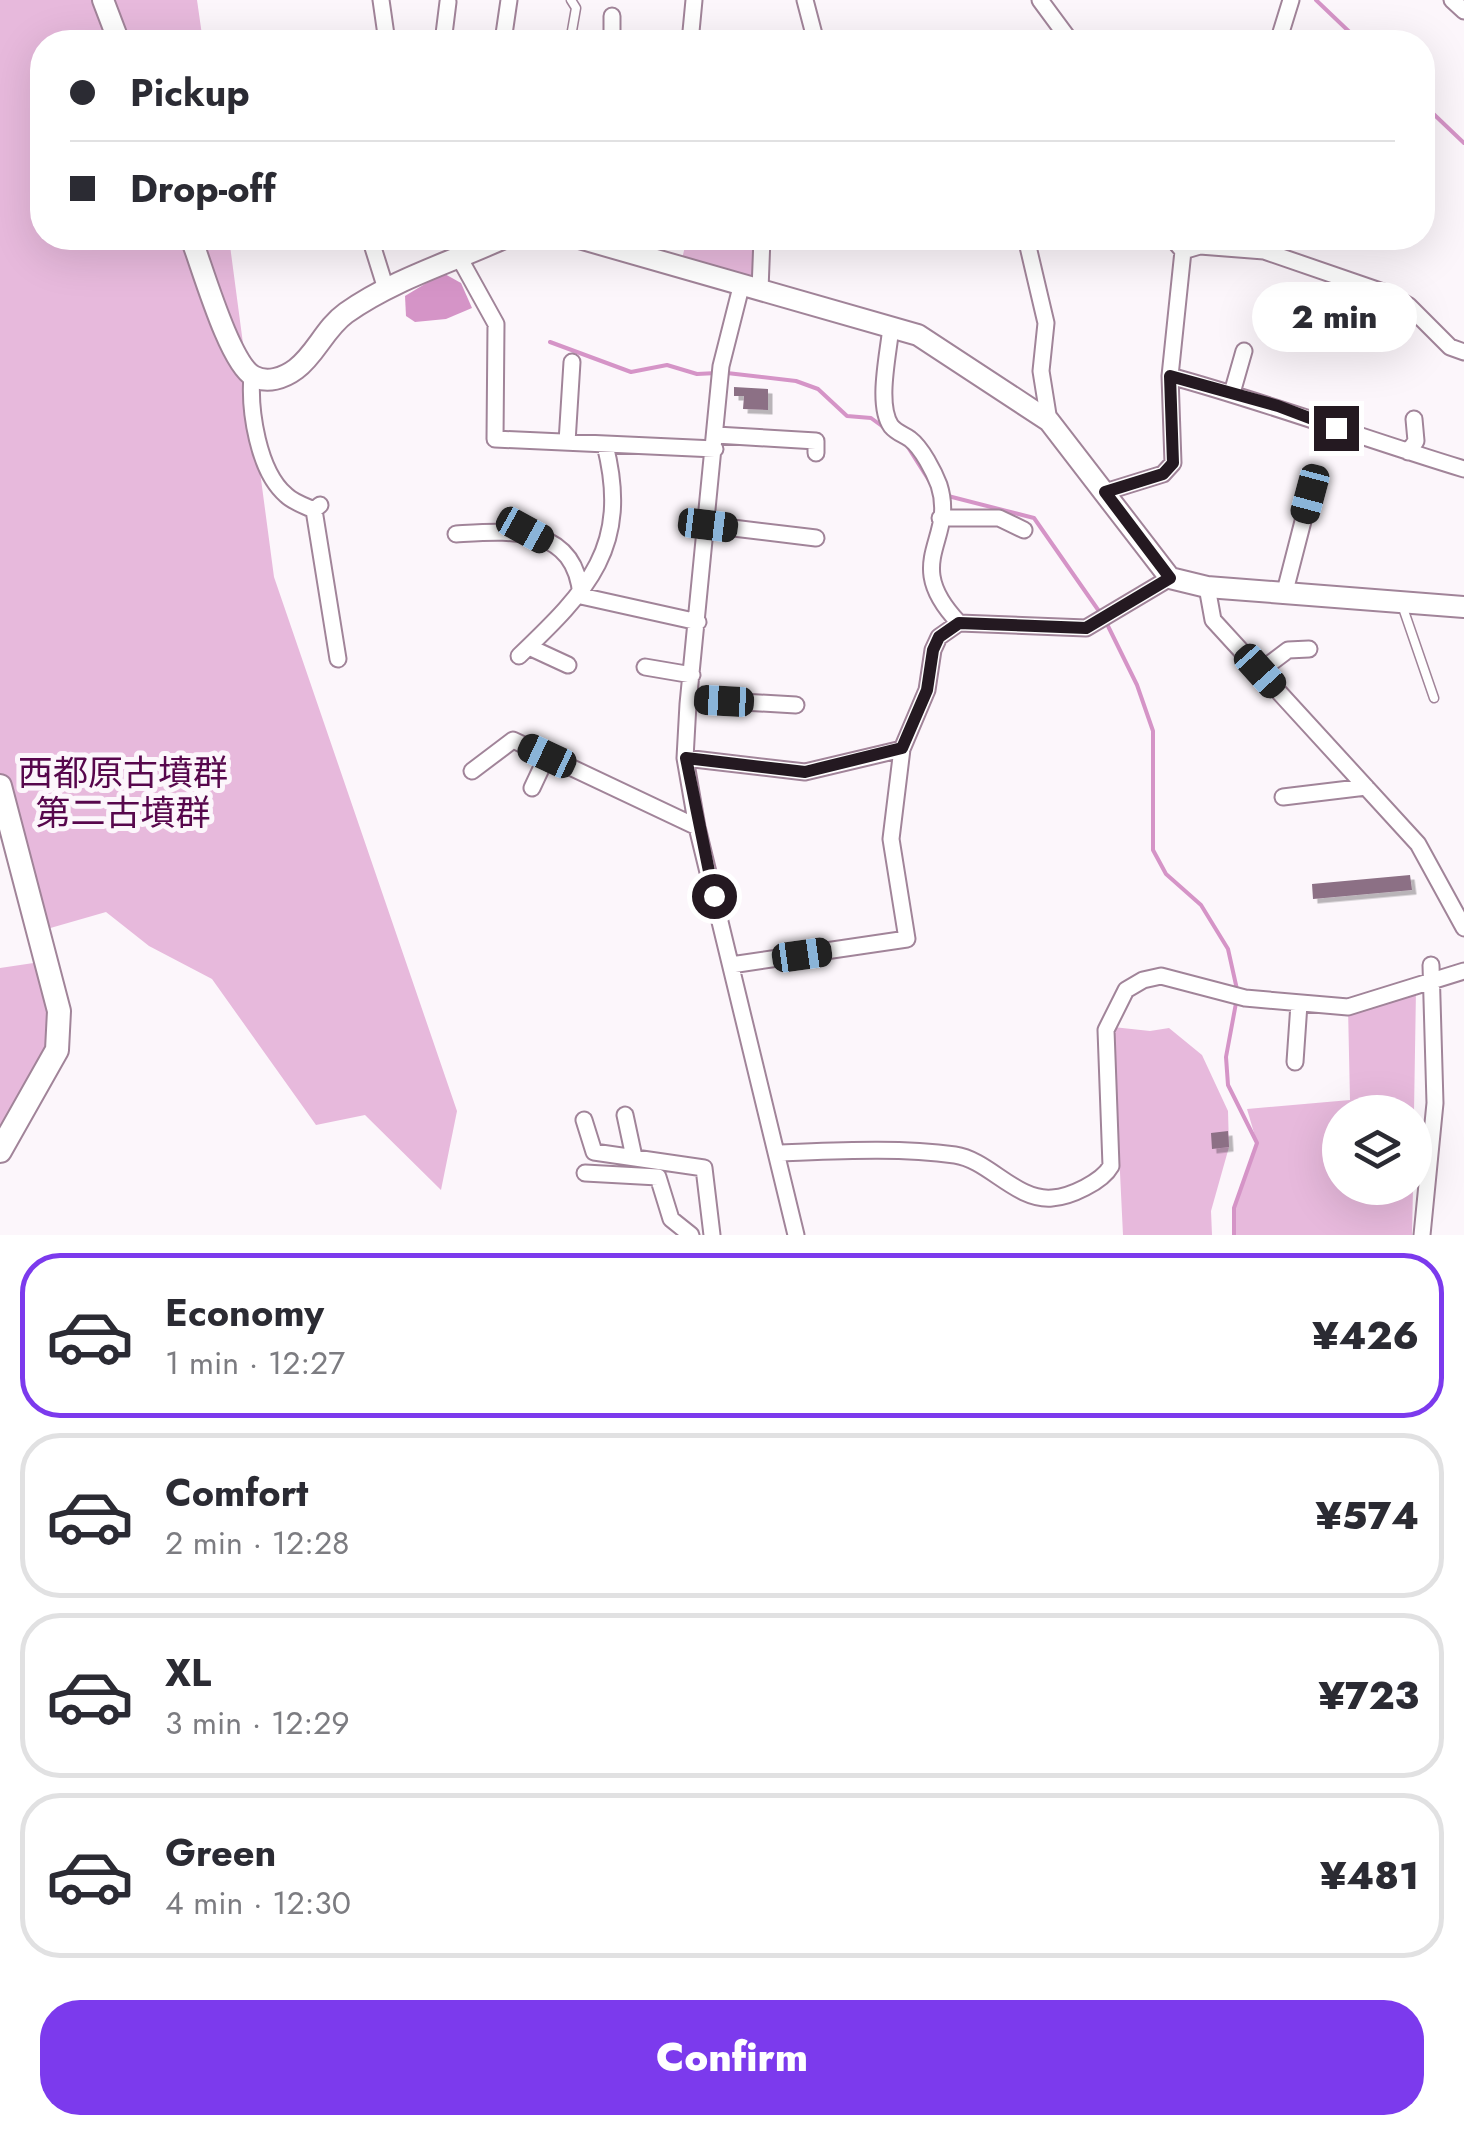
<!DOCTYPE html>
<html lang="en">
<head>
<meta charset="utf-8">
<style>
	body { margin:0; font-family:Jost,"Noto Sans JP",sans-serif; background:#f7f7f7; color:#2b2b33; height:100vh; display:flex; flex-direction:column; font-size:38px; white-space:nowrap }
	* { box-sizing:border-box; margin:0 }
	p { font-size:32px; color:#7c7c81 }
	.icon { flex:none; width:55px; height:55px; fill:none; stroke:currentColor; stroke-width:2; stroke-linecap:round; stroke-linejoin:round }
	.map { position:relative; height:1235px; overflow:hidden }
	.sheet { display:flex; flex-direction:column; background:#fff; flex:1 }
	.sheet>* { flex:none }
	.banner { position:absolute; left:30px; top:30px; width:1405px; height:220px; border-radius:40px; box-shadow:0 10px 40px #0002; display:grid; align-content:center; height:220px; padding:0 40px; background:#fff }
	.fabs { position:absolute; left:1322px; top:1095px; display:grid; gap:20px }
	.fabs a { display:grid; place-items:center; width:110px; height:110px; border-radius:50%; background:#fff; box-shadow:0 10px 40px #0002; font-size:50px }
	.end { position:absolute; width:45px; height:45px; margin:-22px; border:12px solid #241921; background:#fff; box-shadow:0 0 0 5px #fff }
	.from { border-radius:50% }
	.bubble { position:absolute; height:70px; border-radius:35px; background:#fff; box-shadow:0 10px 40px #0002; font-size:32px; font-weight:800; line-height:70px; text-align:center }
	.car { position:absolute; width:30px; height:60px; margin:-30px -15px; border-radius:12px; box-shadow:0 0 8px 2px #0007; background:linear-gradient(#222 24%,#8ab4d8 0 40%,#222 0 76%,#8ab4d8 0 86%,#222 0) }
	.banner b { display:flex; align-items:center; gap:35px; height:95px; font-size:38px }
	.banner b+b { border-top:2px solid #e1e1e2 }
	.banner i { width:25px; height:25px; background:#2b2b33 }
	ul { padding:18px 0 0; list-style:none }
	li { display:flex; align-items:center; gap:30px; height:165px; margin:0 20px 15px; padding:0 20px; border:5px solid #e1e1e2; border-radius:40px }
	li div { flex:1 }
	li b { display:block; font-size:38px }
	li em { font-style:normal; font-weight:800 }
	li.selected { border-color:#7c3aed }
	li>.icon { width:90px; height:90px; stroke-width:1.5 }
	.primary-button { display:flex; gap:20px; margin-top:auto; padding:20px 40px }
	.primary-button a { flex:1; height:115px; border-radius:40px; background:#7c3aed; color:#fff; font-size:40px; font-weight:800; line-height:115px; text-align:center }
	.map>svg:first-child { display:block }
	.green { fill:#e7b9dc }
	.water { fill:#d594c7 }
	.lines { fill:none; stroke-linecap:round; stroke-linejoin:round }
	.stream { stroke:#d594c7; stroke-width:4 }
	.building { fill:#8c7085; filter:url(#shadow) }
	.service-casing { stroke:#a18499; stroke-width:11 }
	.minor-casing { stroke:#a18499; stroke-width:19 }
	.tertiary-casing { stroke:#a18499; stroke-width:24 }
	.secondary-casing { stroke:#a18499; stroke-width:26 }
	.service { stroke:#fff; stroke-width:8 }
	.minor { stroke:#fff; stroke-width:15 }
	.tertiary { stroke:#fff; stroke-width:20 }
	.secondary { stroke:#fff; stroke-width:22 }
	.route { stroke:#241921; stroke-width:12 }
	.labels { text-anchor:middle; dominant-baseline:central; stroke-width:10; stroke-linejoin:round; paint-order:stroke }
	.park-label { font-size:35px; fill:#57074c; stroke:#fcf6fb }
</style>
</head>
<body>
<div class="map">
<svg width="1464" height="1235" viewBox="0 0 1464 1235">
	<defs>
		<filter id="shadow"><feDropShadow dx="4.5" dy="4.5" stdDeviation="0" flood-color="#0004"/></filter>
	</defs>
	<rect width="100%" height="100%" fill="#fcf6fb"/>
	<path class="green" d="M0,0H197L203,42H42V238H229L274,577L457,1111L441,1190L365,1115L316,1125L212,979L149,946L106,912L40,931L0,786Z
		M687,238H758L756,280L682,259Z
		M47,961L57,1050L0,1151V968Z
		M1416,990L1414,1112H1340V1188H1413L1412,1235H1234V1208L1257,1143L1247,1109L1350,1100L1348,1007Z
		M1113,1027L1150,1031L1169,1028L1202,1055L1228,1111L1229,1147L1211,1211L1212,1235H1123Z"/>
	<path class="water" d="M443,273L461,283L472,308L446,319L415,322L406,316L405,296Z"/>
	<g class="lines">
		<path class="stream" d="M1316,0L1360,42
			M1422,103L1464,143
			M550,342L631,372L667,365L697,374L717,373
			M727,373L796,381L818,389L847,416L871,418L886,429
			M906,444L930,482
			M948,496L1034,518L1101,614
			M1106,622L1137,685L1153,731V850L1166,874L1201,905L1228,949L1238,994
			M1234,1235V1208L1257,1143L1228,1085L1226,1057L1236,1003"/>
	</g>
	<path class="building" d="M734,387L768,389V410L743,409L744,396H734Z
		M1410,875L1412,890L1313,899L1312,884Z
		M1228,1131L1229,1147L1212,1149L1211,1133Z"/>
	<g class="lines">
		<g class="service-casing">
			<path id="service" d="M570,42L576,8L571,0
				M1402,605L1434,698"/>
		</g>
		<g class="minor-casing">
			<path id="minor" d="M381,0L387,42
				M805,0L816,42
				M1040,0L1071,42
				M1452,0L1464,11
				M503,41L509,0
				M443,42L448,2
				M451,42H507
				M612,42V16
				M690,42L694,0
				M1278,42L1291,0
				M370,238L386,289
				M428,238V239
				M1026,238L1046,323L1041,371L1049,421
				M1266,238L1264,251L1389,294L1409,306L1450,347L1464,352
				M1183,251L1200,246L1264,251
				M460,259L496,324L495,439L715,449
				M741,287L721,366L688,704L685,758L697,827L796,1235
				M760,290L762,238
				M891,326C889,352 876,404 891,426C897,433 903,434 910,439C922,448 934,472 939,485C957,541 900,561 959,623
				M252,375C249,410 258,471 286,495C293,502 305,506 314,510L320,505
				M1170,376C1269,403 1365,439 1464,469
				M1232,393L1244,351
				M716,435L816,441V453
				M567,442L572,362
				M1408,452L1416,441L1414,419
				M1105,492L1163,474L1173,463L1170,376L1183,251L1172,238
				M314,510L338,659
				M940,518H999L1024,530
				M708,525L816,538
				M456,534C510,531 575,524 581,596L698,622
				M1207,587L1213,620L1418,844L1464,928
				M1284,595L1310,494
				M529,647L568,665
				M519,656C588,590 631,547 605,445
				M645,667L692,675
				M1260,671L1288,650L1309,649
				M689,699L796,705
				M685,758L805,772L902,749L927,690L933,650L939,637L959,623L1086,628L1170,578
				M472,771L513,740L697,827
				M532,788L547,756
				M1283,797L1366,787
				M731,965L907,939L891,839L902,749
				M1295,1062L1299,1004
				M625,1115L634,1157
				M584,1120L594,1152L704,1168L712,1235
				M777,1153C834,1151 898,1147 955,1155C989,1160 1016,1201 1052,1198C1070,1197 1102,1182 1111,1166L1106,1030L1126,990L1143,980L1161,976L1245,998L1348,1007L1464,971
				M585,1173L658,1177L671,1219L691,1235
				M1422,1235L1435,1103L1431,965"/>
		</g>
		<g class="tertiary-casing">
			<path id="tertiary" d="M103,0L119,42
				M191,238C202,266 229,362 253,376C267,384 284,378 296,369C316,354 325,328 346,313C394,279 452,262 504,238
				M579,238L918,335L1049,421L1170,578L1207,587L1464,607"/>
		</g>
		<g class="secondary-casing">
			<path id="secondary" d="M0,786L59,1011L57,1050L0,1151"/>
		</g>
		<use href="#service" class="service"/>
		<use href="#minor" class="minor"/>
		<use href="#tertiary" class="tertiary"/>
		<use href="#secondary" class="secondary"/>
	</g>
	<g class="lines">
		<path class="route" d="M714,896L686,758L805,772L902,748L927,690L933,650L939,637L959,623L1086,628L1170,578L1105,492L1163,474L1173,463L1170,376L1278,406L1336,428"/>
	</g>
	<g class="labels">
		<g class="park-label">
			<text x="123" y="773">西都原古墳群<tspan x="123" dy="40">第二古墳群</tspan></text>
		</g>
	</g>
</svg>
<div class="fabs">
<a><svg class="icon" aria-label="layers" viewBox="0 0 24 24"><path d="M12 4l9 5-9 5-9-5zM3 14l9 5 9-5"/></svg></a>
</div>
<i class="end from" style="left:714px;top:896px"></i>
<i class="end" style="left:1336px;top:428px"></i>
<div class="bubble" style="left:1252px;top:282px;width:165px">2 min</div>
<i class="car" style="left:1310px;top:494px;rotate:195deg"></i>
<i class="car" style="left:708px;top:525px;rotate:97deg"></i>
<i class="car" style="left:525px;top:530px;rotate:119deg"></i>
<i class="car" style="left:1260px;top:671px;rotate:138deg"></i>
<i class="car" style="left:724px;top:701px;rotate:273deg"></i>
<i class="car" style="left:547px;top:756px;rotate:295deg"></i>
<i class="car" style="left:802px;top:955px;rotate:82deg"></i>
<div class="banner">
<b><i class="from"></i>Pickup</b>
<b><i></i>Drop-off</b>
</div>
</div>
<section class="sheet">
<ul>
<li class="selected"><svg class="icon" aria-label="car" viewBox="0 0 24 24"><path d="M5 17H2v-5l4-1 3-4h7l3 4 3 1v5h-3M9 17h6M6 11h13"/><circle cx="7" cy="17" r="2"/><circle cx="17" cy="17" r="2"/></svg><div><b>Economy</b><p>1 min · 12:27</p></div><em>¥426</em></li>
<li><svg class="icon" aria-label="car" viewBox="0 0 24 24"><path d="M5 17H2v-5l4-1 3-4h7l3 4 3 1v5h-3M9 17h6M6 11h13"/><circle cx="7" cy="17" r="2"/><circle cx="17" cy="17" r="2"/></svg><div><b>Comfort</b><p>2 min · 12:28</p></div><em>¥574</em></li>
<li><svg class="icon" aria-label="car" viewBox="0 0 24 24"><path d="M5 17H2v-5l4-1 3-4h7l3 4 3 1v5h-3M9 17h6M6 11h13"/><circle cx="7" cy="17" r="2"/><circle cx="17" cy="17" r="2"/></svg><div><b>XL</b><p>3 min · 12:29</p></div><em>¥723</em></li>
<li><svg class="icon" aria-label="car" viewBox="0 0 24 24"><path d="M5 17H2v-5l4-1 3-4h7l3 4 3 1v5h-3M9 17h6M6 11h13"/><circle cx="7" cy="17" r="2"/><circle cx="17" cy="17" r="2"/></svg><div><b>Green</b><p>4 min · 12:30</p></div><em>¥481</em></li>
</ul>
<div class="primary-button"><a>Confirm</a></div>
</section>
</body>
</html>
